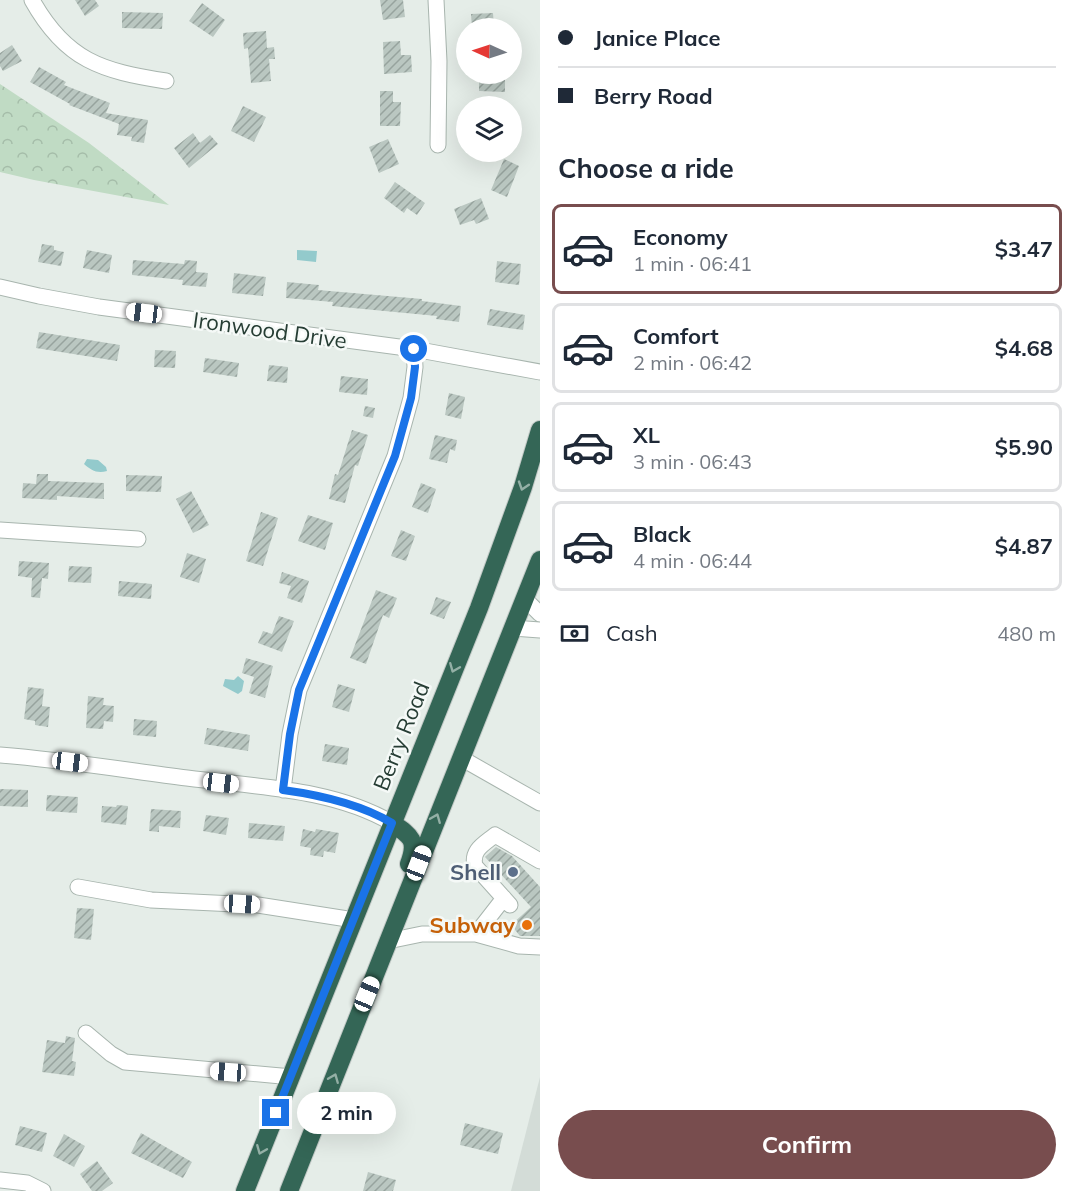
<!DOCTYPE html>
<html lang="en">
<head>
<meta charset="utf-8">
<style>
	body { margin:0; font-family:Mulish,sans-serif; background:#f2f2f3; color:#1f2937; height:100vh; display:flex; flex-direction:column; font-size:22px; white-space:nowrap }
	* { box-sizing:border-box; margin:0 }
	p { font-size:20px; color:#747a83 }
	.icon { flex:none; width:33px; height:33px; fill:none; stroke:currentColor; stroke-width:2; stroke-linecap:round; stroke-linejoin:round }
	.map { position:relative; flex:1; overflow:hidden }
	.drawer { display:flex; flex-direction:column; background:#fff; width:534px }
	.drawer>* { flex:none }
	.hud { display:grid; align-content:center; height:132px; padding:0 18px; background:#fff }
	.needle { width:39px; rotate:273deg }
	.fabs { position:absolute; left:456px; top:18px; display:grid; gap:12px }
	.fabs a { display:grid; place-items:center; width:66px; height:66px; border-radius:50%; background:#fff; box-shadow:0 6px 24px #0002; font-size:30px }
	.end { position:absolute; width:27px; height:27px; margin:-14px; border:8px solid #1a73e8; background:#fff; box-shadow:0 0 0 3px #fff }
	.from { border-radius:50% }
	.bubble { position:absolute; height:42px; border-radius:21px; background:#fff; box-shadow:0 6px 24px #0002; font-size:20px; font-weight:700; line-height:42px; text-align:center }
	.car { position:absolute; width:18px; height:36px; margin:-18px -9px; border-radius:8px; box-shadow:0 0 4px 2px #0007; background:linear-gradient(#fff 24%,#345 0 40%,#fff 0 76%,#345 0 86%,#fff 0) }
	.hud b { display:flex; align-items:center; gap:21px; height:57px; font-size:22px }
	.hud b+b { border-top:2px solid #e0e1e3 }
	.hud i { width:15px; height:15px; background:#1f2937 }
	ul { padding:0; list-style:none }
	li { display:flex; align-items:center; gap:18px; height:90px; margin:0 12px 9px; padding:0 6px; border:3px solid #e0e1e3; border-radius:9px }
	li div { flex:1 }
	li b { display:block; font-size:22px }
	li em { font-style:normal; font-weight:700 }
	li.selected { border-color:#784d4e }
	li>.icon { width:54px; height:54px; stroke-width:1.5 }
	h2 { padding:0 18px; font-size:27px; line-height:72px }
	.pay { display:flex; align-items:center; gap:15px; height:66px; padding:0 18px; font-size:22px }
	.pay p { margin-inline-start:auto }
	.button { display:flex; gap:12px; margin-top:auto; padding:12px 18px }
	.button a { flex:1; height:69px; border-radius:36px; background:#784d4e; color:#fff; font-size:24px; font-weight:700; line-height:69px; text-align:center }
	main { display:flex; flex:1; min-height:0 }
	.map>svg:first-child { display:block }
	.built { fill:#d3dcd7 }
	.forest { fill:url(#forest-crowns) }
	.water { fill:#93cacc }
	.building { fill:url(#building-hatch) }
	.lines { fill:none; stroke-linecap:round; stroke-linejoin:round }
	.minor-casing { stroke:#a8b5ae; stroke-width:17 }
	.highway-casing { stroke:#c2c9c6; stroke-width:20 }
	.minor { stroke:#fff; stroke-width:15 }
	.highway { stroke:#346656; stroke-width:18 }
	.oneway { stroke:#94b0a6 }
	.route { stroke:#1a73e8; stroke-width:8 }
	.service-dot { fill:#5c6f8a; stroke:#f5f9f7; stroke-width:2 }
	.food-dot { fill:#e8710a; stroke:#f5f9f7; stroke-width:2 }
	.labels { text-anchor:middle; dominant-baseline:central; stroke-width:5; stroke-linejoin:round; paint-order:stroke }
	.street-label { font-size:22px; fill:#263d34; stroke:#f5f9f7 }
	.service-label { font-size:22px; font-weight:bold; fill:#4e5e75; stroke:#f5f9f7; text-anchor:end }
	.food-label { font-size:22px; font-weight:bold; fill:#c56008; stroke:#f5f9f7; text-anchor:end }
</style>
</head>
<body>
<main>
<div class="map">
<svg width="540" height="1191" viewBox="0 0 540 1191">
	<defs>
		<pattern id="forest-crowns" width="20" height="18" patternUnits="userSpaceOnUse" patternTransform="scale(1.5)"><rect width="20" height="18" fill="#c0dbc4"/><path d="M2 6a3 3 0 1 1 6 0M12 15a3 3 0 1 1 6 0" fill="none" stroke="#a5bda9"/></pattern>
		<pattern id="building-hatch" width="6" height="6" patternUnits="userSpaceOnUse" patternTransform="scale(1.5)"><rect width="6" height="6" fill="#bac7c1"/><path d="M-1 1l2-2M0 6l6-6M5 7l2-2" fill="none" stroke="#97a39e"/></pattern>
	</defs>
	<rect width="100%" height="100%" fill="#e5ede8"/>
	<path class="built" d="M540,1077V1191H511Z"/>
	<path class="forest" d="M0,84L89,143L169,205L34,180L0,172Z"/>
	<path class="water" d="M297,250L317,251L316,262L297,260Z
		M87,459L98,460L106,467L107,471C97,474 91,470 84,464Z
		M238,676L244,681L242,691L238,694L223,686L225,679L234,680Z"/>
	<path class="building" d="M75,0H95L99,6L85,16Z
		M380,0H403L405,17L383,20Z
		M202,3L225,20L213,37L189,21Z
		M122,12L163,13L162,29L122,28Z
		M493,13L494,28H472L471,14Z
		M266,31L267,48L274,47L275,59H269L271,81L251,83L248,48L244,49L243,33Z
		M400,41L401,55H411L412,72L384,74L383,42Z
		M12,45L22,61L3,71L0,66V53Z
		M39,67L66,82L64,85L110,103L106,113L148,120L144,143L131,141L132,137L117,135L119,124L69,105L70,104L30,82Z
		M479,74H498V79H505V92L479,91Z
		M380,91H393V102H401L400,126H380Z
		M243,106L266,117L254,142L231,131Z
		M193,133L200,143L210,135L218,144L189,168L174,148Z
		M388,139L399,164L379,173L369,147Z
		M504,159L519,166L507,197L491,190Z
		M395,182L425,203L417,215L407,208L404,213L384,198Z
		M481,198L489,219L476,224L474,220L460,225L454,209Z
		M42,244L54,246V250L64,252L61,266L38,262Z
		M87,250L112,255L109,273L83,268Z
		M133,260L184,264L185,260L197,261L196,272L208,273L206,287L182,285L183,280L132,275Z
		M497,261L521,264L519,285L495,282Z
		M234,273L266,277L263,296L232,293Z
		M287,282L319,285L318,290L422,299V301L461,306L459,322L436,319L437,316L332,306L333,302L286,298Z
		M490,309L525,315L523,330L487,325Z
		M39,332L120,345L117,361L36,348Z
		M155,350L176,351L175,368L154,367Z
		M205,358L239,363L237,377L203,372Z
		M269,365L288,367L287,383L267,381Z
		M341,376L368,379L367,395L339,392Z
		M449,393L465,397L461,419L445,415Z
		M365,406L375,408L373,418L363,416Z
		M352,430L368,435L358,466L355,465L345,503L329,499L335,474L338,475Z
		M435,435L457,440L455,451L450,449L447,463L429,459Z
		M37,474H48V481L104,483V499L57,496V500L22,498L23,483L36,484Z
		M126,475L162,476L161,492L126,491Z
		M421,483L436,489L428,513L412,507Z
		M191,491L209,525L193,533L176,499Z
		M261,512L278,518L263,566L246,561Z
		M308,515L333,523L325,550L298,541Z
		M401,530L415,536L406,561L391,556Z
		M187,553L206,559L199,583L180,577Z
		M19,561L49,563L48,579L42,578L40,598L31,597L32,578L18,576Z
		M69,566L92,567L91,583L68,582Z
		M282,572L309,581L302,603L287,598L291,586L279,583Z
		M119,581L152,584L151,599L118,596Z
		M376,590L397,598L389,618L383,615L366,664L350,658Z
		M436,597L451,602L444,619L430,614Z
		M279,616L294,621L282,652L258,643L263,631L272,634Z
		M246,658L273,666L265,698L249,693L254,677L242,673Z
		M338,684L355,689L349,712L332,707Z
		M28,687L44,689L42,706L50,707L48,727L35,725V721L24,719Z
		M88,696L104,698L103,705L114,706L113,722L104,721L103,729L86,728Z
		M134,719L157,721L156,737L133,735Z
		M207,728L250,735L248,751L204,744Z
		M325,744L349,748L347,765L322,761Z
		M0,789L28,790V807L0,806Z
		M47,795L78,797L77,813L46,811Z
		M117,805L128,806L126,825L101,822L102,806L116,807Z
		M151,809L181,811L180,828L159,826V832L149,831Z
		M206,815L229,818L226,835L203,831Z
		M249,823L285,826L283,841L248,838Z
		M303,829L315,832L316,829L339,833L335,853L324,851L323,857L310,855L311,848L300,846Z
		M496,847L512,856L540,887V936H520L511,925L531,907L485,857Z
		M77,908L94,909L91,940L74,938Z
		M66,1036L75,1038L72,1061L76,1062L74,1076L42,1072L47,1040L65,1043Z
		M465,1123L503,1133L498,1154L460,1145Z
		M20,1126L47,1133L42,1152L15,1145Z
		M141,1133L192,1162L183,1178L131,1153Z
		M64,1134L85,1146L74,1167L53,1156Z
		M97,1161L113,1183L102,1191H92L80,1174Z
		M368,1172L396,1180L393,1191H363Z"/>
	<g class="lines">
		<g class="minor-casing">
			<path id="minor" d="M32,0C66,61 102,71 166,81
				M436,0L439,61L438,145
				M0,287L39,296L99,307L414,349L540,372
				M0,530L138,539
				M525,599L540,614
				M513,628L540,630
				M0,755C63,760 125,770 187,778C255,787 332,788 392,823
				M461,758L540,803
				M283,790L290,734L299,690L395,456L411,398L415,367L414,349
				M78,887L151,900L258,905L354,920
				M510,905L475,866C471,850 484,844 495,835L540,861
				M476,934L519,946L540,947
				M388,941L422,934H476L504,898
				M86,1033L111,1054L125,1062L292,1077
				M0,1180L27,1183L43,1191"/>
		</g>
		<g class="highway-casing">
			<path id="highway" d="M392,823C411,836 418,840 409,864
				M245,1191L479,608L523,487L540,430
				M289,1191L540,560"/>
		</g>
		<use href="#minor" class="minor"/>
		<use href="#highway" class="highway"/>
	</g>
	<defs><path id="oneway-chevron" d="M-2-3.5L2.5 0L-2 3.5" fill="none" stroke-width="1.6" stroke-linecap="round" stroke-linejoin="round" transform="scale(1.5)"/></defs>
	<g class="oneway">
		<use href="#oneway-chevron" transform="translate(523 486) rotate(108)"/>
		<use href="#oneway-chevron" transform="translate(454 668) rotate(112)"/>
		<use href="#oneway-chevron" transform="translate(436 818) rotate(-68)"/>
		<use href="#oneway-chevron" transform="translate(334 1078) rotate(-68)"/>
		<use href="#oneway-chevron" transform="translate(261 1150) rotate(112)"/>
	</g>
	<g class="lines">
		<path class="route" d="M276,1113L392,823C360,804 320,795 283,790L290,734L299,690L395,456L411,398L415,367L414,349"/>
	</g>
	<circle class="service-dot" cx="513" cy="872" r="6"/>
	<circle class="food-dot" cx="527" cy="925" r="6"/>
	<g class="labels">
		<g class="street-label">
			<text transform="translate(270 330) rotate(8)">Ironwood Drive</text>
			<text transform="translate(401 736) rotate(-68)">Berry Road</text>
		</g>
		<g class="service-label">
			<text x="501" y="872">Shell</text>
		</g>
		<g class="food-label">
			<text x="515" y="925">Subway</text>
		</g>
	</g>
</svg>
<div class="fabs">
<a><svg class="needle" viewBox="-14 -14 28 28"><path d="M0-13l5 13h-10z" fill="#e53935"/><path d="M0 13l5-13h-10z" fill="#747a83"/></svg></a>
<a><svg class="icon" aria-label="layers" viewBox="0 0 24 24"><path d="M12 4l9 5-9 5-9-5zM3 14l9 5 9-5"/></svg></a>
</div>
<i class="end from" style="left:414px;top:349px"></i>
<i class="end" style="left:276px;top:1113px"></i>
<div class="bubble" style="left:297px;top:1092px;width:99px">2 min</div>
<i class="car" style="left:144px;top:313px;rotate:277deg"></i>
<i class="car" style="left:70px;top:762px;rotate:97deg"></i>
<i class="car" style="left:221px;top:783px;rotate:97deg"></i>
<i class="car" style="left:419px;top:863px;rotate:21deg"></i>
<i class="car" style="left:242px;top:904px;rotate:93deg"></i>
<i class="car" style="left:367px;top:994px;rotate:22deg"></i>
<i class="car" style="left:228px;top:1072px;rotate:274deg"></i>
</div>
<section class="drawer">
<div class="hud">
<b><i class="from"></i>Janice Place</b>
<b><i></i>Berry Road</b>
</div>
<h2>Choose a ride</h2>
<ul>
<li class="selected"><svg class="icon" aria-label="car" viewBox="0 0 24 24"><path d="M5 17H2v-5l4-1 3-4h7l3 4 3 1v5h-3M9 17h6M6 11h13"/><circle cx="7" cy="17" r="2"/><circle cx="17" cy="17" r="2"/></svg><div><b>Economy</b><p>1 min · 06:41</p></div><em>$3.47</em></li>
<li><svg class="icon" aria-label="car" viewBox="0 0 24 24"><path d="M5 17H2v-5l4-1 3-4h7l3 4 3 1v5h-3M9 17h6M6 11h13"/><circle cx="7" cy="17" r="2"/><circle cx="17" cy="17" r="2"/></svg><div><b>Comfort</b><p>2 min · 06:42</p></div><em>$4.68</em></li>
<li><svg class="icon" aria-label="car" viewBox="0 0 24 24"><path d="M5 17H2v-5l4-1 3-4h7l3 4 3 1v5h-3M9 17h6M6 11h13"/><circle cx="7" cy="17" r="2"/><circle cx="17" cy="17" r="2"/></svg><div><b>XL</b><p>3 min · 06:43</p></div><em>$5.90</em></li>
<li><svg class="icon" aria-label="car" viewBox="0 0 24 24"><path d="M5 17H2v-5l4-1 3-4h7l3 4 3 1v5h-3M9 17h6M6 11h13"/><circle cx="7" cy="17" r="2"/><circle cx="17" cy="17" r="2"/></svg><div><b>Black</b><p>4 min · 06:44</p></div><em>$4.87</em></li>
</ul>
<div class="pay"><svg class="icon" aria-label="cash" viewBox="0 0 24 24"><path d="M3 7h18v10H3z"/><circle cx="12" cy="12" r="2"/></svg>Cash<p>480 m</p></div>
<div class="button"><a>Confirm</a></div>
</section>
</main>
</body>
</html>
